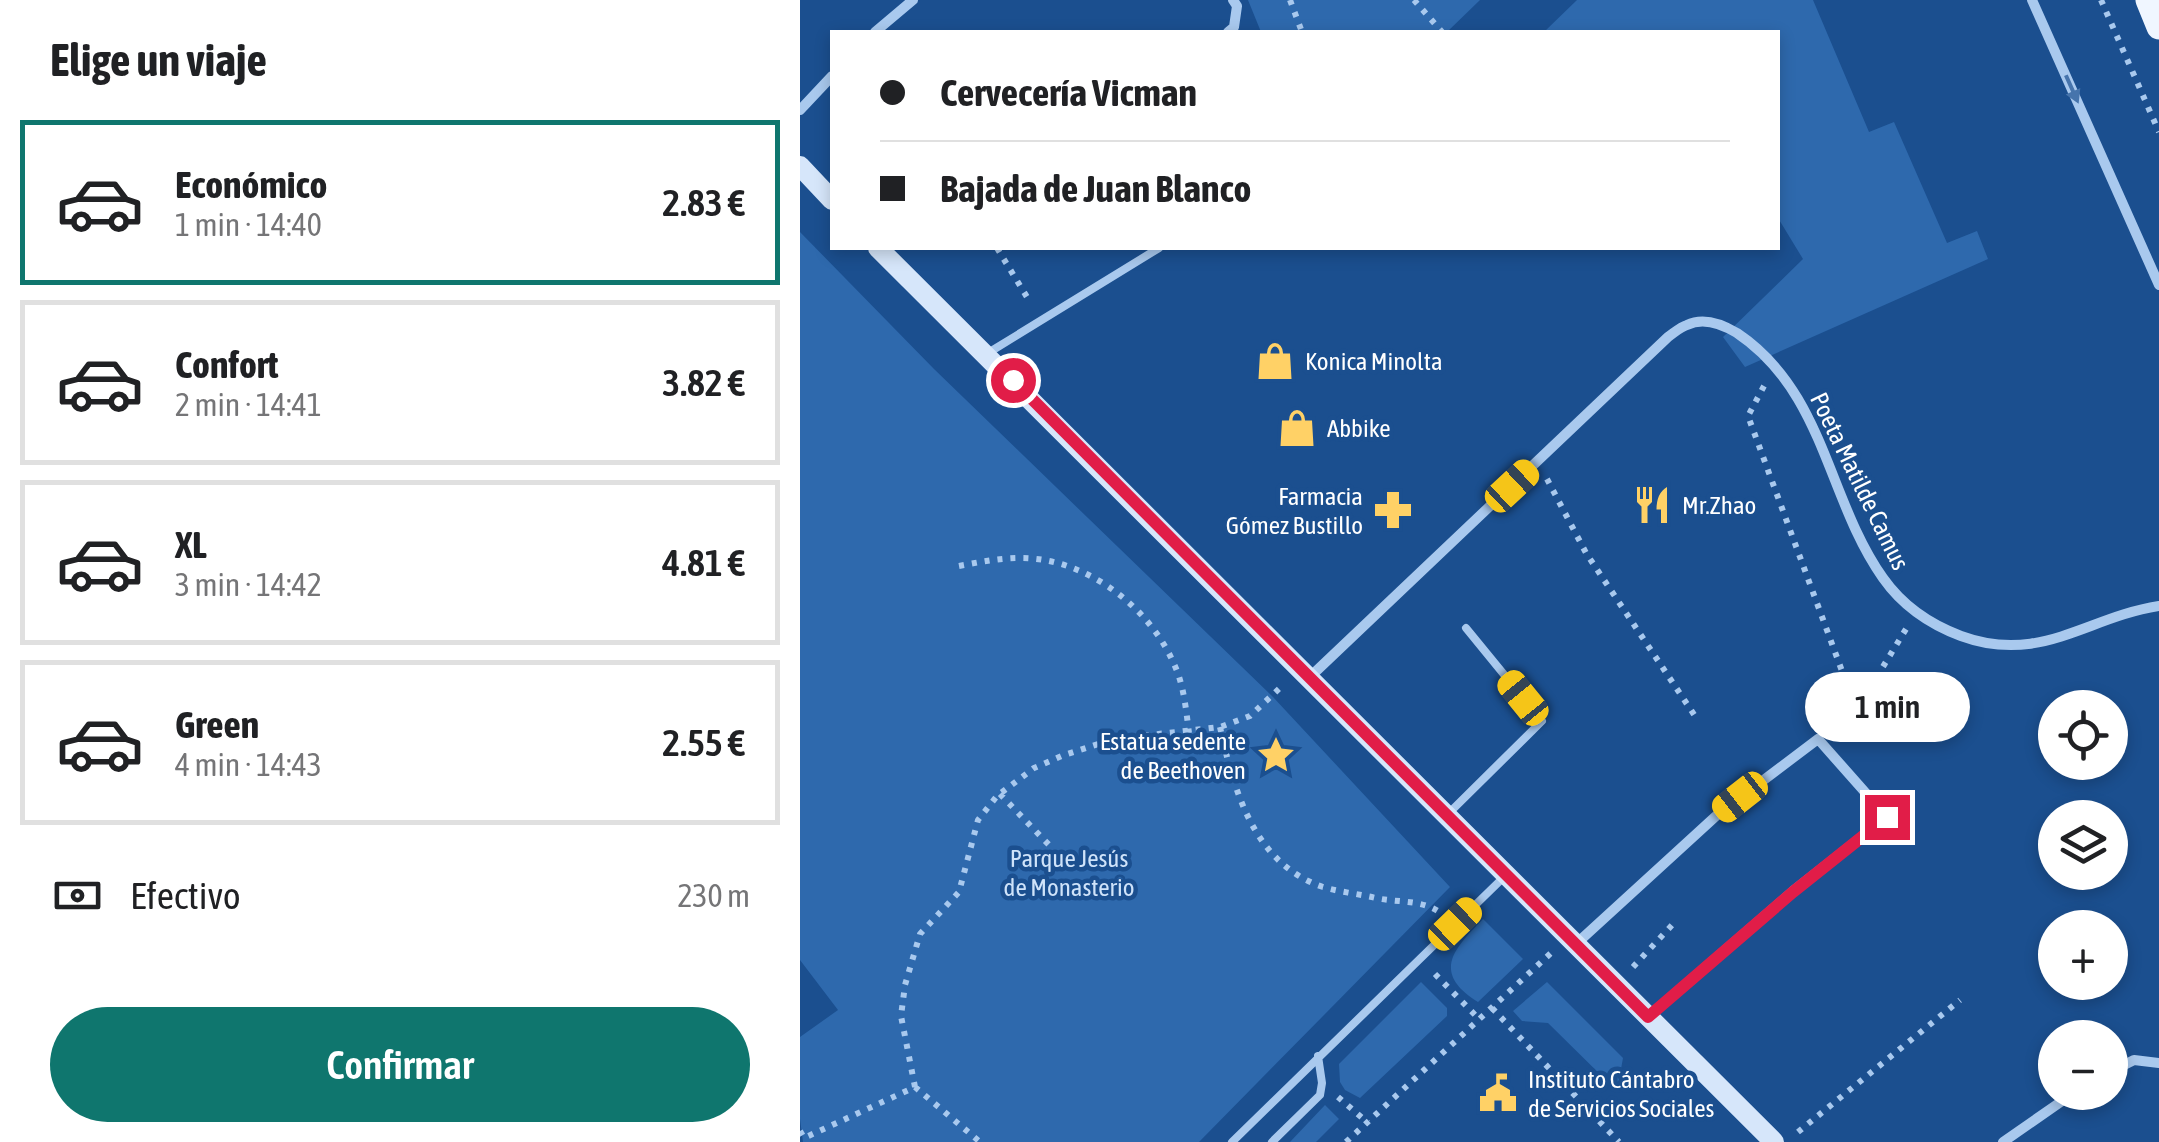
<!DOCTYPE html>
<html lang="es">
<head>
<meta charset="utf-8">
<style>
	body { margin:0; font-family:"Asap Condensed",sans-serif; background:#f2f2f2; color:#202124; height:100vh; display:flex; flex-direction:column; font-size:38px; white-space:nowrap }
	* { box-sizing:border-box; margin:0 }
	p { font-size:32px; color:#757577 }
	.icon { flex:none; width:55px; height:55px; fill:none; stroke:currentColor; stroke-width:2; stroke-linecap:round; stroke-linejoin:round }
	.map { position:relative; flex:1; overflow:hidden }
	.sheet { display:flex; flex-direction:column; background:#fff; width:800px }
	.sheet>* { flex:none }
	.top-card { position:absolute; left:30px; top:30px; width:950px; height:220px; border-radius:0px; box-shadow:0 5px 15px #0003; display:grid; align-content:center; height:220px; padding:0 50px; background:#fff }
	.buttons { position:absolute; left:1238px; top:690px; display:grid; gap:20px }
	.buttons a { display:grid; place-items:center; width:90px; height:90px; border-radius:50%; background:#fff; box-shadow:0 5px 15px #0003; font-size:50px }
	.end { position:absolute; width:45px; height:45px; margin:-22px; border:12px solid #e11d48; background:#fff; box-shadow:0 0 0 5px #fff }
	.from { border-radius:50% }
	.bubble { position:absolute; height:70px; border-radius:35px; background:#fff; box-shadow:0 5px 15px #0003; font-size:32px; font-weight:600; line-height:70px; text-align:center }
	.car { position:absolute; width:30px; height:60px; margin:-30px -15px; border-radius:12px; box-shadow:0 0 8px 2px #0007; background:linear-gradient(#f5c518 24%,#345 0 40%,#f5c518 0 76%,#345 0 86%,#f5c518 0) }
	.top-card b { display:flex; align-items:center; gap:35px; height:95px; font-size:38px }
	.top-card b+b { border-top:2px solid #e0e0e0 }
	.top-card i { width:25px; height:25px; background:#202124 }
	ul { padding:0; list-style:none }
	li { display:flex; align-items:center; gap:30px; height:165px; margin:0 20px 15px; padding:0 30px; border:5px solid #e0e0e0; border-radius:0px }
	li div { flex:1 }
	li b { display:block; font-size:38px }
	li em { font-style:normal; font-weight:600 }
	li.on { border-color:#0f766e }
	li>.icon { width:90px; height:90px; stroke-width:1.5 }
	h2 { padding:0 50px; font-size:45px; line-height:120px }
	.pay { display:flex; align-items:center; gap:25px; height:110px; padding:0 50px; font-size:38px }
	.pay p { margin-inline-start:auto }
	.cta { display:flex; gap:20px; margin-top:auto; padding:20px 50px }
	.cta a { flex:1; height:115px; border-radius:60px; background:#0f766e; color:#fff; font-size:40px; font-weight:600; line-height:115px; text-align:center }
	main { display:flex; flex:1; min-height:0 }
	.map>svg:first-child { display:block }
	.green { fill:#2e69ad }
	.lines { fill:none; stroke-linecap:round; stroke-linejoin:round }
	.path { stroke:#a9c9ee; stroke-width:6; stroke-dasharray:5 8; stroke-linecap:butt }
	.service { stroke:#a9c9ee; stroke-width:8 }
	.minor { stroke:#a9c9ee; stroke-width:10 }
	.secondary { stroke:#d6e6fa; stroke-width:20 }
	.primary { stroke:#f0f6ff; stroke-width:25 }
	.oneway { fill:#4674ac }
	.route { stroke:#e11d48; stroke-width:12 }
	.labels { text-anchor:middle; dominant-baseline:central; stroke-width:9; stroke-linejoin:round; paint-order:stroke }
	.poi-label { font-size:25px; fill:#fff; stroke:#1b4f8f; text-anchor:start }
	.street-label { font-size:25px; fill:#fff; stroke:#1b4f8f }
	.park-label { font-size:25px; fill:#cfe3fa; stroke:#1b4f8f }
</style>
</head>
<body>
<main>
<section class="sheet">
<h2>Elige un viaje</h2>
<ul>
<li class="on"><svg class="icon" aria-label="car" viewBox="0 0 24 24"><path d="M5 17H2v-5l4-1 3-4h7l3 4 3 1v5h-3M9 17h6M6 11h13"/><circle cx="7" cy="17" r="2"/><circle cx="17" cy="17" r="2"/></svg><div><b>Económico</b><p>1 min · 14:40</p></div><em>2.83 €</em></li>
<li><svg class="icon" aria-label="car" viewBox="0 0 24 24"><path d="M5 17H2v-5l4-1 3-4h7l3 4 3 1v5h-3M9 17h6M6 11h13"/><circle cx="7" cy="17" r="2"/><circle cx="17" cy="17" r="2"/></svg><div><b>Confort</b><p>2 min · 14:41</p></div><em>3.82 €</em></li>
<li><svg class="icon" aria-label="car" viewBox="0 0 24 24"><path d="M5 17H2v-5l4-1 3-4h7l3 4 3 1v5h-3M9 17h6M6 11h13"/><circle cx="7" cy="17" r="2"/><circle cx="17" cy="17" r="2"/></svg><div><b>XL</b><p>3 min · 14:42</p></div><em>4.81 €</em></li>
<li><svg class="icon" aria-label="car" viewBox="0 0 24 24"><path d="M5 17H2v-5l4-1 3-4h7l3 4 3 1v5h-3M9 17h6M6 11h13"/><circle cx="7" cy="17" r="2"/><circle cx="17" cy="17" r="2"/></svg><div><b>Green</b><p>4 min · 14:43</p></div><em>2.55 €</em></li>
</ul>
<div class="pay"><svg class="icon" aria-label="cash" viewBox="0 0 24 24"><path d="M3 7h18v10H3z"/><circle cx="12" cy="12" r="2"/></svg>Efectivo<p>230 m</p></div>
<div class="cta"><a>Confirmar</a></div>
</section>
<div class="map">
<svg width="1359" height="1142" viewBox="0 0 1359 1142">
	<rect width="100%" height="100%" fill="#1b4f8f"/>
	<path class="green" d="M448,0H680L647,32H461Z
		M777,0H1013L1069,132L1094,122L1147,243L1177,231L1188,259L945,367L923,337L1003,259L978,218V32H744Z
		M0,232L134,369L473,697L650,887L399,1142H3L0,1119V1037L38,1010L0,960Z
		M683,919L723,959L678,1002C630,972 655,948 683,919Z
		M621,982L647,1008V1016L560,1098L545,1090L540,1082L539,1064Z
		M747,982L823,1058L817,1091L748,1023L722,1021L713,1011Z
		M525,1105L539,1119L516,1142H490Z"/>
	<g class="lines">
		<path class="path" d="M490,0L502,32
			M614,0L642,32
			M1301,0L1359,132
			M197,248L230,302
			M964,386L948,416L1056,709
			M747,479L786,553L897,719
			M159,566C180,562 200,558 221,558C285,558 349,606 374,664C384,685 386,710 389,733
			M420,727C434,791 454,864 523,887C540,892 559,894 576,898C599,903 623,899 642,914
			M1036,727L1053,716L1106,629
			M200,794L251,847
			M833,967L873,924
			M635,974L679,1019
			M692,1008L819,1142
			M115,1087L101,1016L105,985L120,934L159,892L178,820L197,796L234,768L264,755L314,739L420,727L450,716L482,686
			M538,1097L568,1123
			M0,1131L4,1138L115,1087L180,1142
			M998,1132L1160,1000
			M546,1142L751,953"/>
		<path class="service" d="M188,353L359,248
			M647,815L742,721L666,628
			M432,1142L706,875
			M472,1142L520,1095L522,1083L518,1056"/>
		<path class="minor" d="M1232,0L1359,285
			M75,32L113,0
			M428,32L434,27L437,6L433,0
			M0,110L32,76
			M511,676L868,337C874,333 880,327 887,325C903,317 922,324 937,333C1025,392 1027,499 1083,578C1102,605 1129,624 1161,636C1240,665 1287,617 1359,606
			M776,944L916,816L1018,739L1087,817L993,891L848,1017
			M1310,1072L1334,1060L1359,1063
			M1203,1142L1275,1092"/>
		<path class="secondary" d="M0,166L32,200
			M78,248L974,1142"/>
		<path class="primary" d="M1348,0L1359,27"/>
	</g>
	<defs><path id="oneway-solid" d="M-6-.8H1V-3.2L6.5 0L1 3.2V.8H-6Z" transform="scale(2.5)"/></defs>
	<use class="oneway" href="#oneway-solid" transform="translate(1272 89) rotate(66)"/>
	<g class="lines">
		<path class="route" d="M213,380L848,1017L993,892L1087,817"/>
	</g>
	<defs>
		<g id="shop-bare" transform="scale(3)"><path d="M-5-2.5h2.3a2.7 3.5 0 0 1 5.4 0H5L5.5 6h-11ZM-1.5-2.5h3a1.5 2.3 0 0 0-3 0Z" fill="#ffd166" stroke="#1b4f8f" stroke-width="2.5" paint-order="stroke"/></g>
		<g id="restaurant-bare" transform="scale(3)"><path d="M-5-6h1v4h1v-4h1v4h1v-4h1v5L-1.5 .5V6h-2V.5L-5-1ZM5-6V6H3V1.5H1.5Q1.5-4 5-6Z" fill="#ffd166" stroke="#1b4f8f" stroke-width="2.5" paint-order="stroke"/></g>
		<g id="pharmacy-bare" transform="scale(3)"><path d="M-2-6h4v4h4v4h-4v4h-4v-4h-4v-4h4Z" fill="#ffd166" stroke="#1b4f8f" stroke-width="2.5" paint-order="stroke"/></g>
		<g id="sight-bare" transform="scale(3)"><path d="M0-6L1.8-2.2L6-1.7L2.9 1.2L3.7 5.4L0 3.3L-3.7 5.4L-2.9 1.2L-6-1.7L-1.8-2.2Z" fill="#ffd166" stroke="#1b4f8f" stroke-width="2.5" paint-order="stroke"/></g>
		<g id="civic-bare" transform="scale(3)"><path d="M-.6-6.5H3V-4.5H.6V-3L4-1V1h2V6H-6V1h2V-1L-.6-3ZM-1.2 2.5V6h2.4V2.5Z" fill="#ffd166" stroke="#1b4f8f" stroke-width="2.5" paint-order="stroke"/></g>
	</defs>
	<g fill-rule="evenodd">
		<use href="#shop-bare" x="475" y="361"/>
		<use href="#shop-bare" x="497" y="428"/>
		<use href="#restaurant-bare" x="852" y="505"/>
		<use href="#pharmacy-bare" x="593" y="510"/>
		<use href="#sight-bare" x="476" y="755"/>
		<use href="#civic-bare" x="698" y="1093"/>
	</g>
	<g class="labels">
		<g class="poi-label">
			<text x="505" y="361">Konica Minolta</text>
			<text x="527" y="428">Abbike</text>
			<text x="563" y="496" text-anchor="end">Farmacia<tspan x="563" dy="29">Gómez Bustillo</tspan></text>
			<text x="882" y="505">Mr.Zhao</text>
			<text x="446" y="741" text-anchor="end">Estatua sedente<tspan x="446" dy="29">de Beethoven</tspan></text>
			<text x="728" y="1079">Instituto Cántabro<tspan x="728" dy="29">de Servicios Sociales</tspan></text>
		</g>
		<g class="street-label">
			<text transform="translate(1060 481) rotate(64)">Poeta Matilde Camus</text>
		</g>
		<g class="park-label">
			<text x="269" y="858">Parque Jesús<tspan x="269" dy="29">de Monasterio</tspan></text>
		</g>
	</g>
</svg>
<div class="buttons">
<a><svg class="icon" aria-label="locate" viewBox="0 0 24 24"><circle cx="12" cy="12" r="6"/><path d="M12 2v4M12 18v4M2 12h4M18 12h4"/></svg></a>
<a><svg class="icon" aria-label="layers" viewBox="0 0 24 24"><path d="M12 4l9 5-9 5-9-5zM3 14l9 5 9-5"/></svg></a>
<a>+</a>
<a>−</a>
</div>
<i class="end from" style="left:213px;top:380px"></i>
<i class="end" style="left:1087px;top:817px"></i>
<div class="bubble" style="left:1005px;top:672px;width:165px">1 min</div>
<i class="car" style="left:712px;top:486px;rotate:47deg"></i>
<i class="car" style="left:723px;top:698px;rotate:321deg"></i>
<i class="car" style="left:940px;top:797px;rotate:232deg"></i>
<i class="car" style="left:655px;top:924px;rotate:46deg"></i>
<div class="top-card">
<b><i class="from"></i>Cervecería Vicman</b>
<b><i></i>Bajada de Juan Blanco</b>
</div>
</div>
</main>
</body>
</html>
